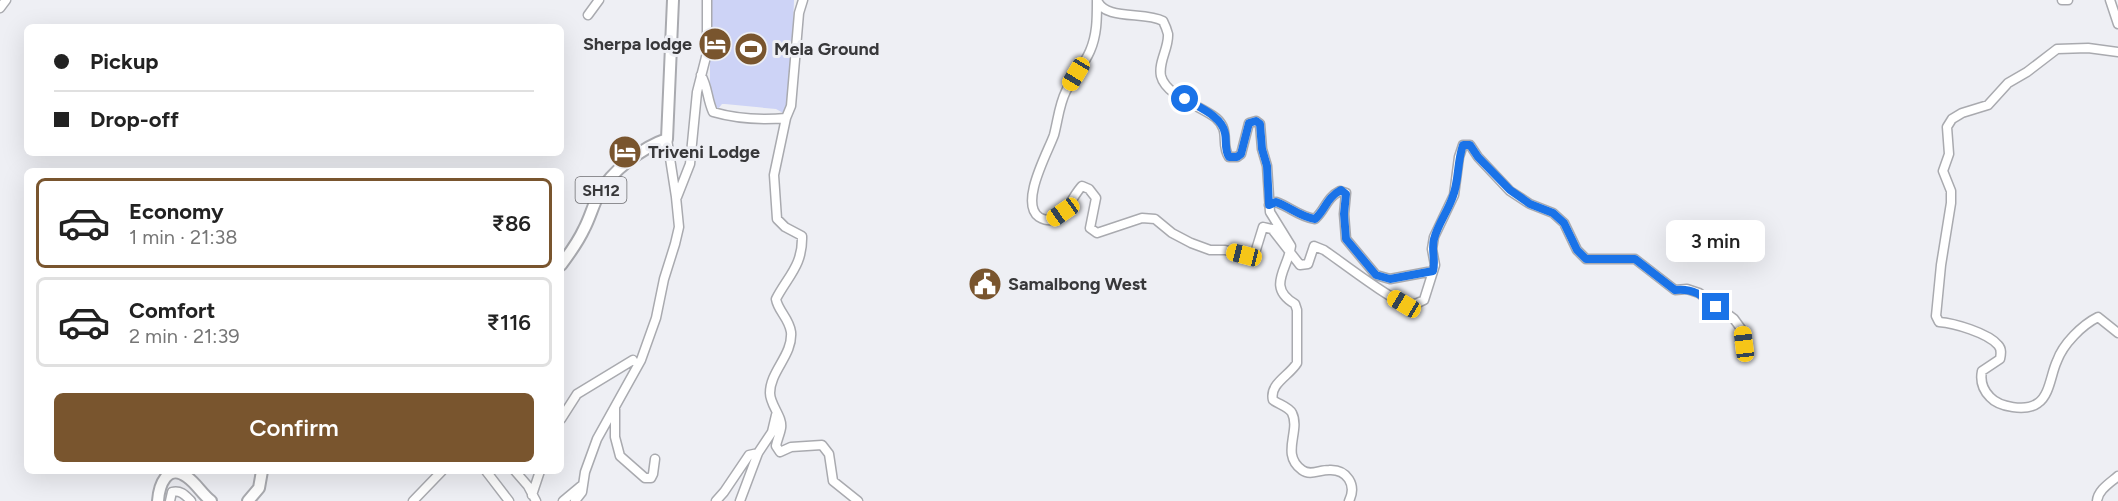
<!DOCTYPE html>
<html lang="en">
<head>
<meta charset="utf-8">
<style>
	body { margin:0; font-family:Figtree,sans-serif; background:#f2f2f2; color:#222; height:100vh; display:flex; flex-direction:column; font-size:22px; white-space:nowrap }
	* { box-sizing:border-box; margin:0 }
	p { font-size:20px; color:#767676 }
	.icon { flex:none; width:33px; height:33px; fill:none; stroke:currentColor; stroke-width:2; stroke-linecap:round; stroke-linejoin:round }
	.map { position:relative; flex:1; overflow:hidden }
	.side { position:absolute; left:24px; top:168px; width:540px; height:306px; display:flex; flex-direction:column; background:#fff; border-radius:9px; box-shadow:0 6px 24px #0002 }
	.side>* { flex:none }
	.banner { position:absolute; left:24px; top:24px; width:540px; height:132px; border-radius:9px; box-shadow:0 6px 24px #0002; display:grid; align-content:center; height:132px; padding:0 30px; background:#fff }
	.end { position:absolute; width:27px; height:27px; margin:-14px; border:8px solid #1a73e8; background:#fff; box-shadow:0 0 0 3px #fff }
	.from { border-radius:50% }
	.bubble { position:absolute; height:42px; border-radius:9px; background:#fff; box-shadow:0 6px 24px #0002; font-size:20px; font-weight:600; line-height:42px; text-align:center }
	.car { position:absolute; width:18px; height:36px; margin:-18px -9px; border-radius:8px; box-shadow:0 0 4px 2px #0007; background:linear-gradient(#f5c518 24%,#345 0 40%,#f5c518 0 76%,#345 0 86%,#f5c518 0) }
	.banner b { display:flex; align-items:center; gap:21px; height:57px; font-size:22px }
	.banner b+b { border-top:2px solid #e0e0e0 }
	.banner i { width:15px; height:15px; background:#222 }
	ul { padding:10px 0 0; list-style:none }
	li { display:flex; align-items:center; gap:18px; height:90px; margin:0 12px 9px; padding:0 18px; border:3px solid #e0e0e0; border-radius:9px }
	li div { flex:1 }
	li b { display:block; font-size:22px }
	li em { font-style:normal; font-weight:600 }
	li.current { border-color:#79552e }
	li>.icon { width:54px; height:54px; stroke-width:1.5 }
	.button { display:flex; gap:12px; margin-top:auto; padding:12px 30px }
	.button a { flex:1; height:69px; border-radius:9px; background:#79552e; color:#fff; font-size:24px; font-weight:600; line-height:69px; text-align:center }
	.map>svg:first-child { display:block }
	.grass { fill:#cdd3f6 }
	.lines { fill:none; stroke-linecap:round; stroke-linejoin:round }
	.minor-casing { stroke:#a9aaaf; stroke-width:11 }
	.major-casing { stroke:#a9aaaf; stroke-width:14 }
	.minor { stroke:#fff; stroke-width:8 }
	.major { stroke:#fff; stroke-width:10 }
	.route { stroke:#1a73e8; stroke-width:8 }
	.labels { text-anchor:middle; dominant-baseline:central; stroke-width:6; stroke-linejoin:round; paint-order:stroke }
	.shield { fill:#eeeff4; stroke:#6f6f72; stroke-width:1.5 }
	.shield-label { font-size:16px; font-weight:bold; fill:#38383a }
	.poi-label { font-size:18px; font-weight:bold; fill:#38383a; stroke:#eeeff4; text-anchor:start }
</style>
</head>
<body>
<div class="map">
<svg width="2118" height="501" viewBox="0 0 2118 501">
	<rect width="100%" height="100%" fill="#eeeff4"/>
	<path class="grass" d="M710,0H794L790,106L785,114L776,109L725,104H722L718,109L710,97Z"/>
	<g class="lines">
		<g class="minor-casing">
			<path id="minor" d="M803,0L799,13L791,106L786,118L774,175L777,219L785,227L802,236C803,265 788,276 776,299C778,311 789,318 791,332C793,355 770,371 770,393C770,405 783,417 781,428C780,434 777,440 776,446L780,452L791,447L822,445L829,454L833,481L858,501
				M1097,0C1105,21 1145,11 1163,21C1165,25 1167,30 1168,34C1169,48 1158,62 1161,76C1166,96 1201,106 1216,118C1231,131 1220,144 1229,157H1237L1241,154L1249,123L1256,121L1260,124L1262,149L1267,166L1270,212L1291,246C1288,269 1266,287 1295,304L1297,310V363C1289,376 1269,384 1273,400C1278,404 1289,407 1292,413C1301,431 1280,454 1302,470C1310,476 1319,470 1329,470C1347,469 1357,485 1349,501
				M2062,0H2068
				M2110,0L2118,24
				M1097,1C1097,19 1097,35 1090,51C1084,65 1073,77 1066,91C1059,105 1058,120 1054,135C1048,152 1019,203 1039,217C1042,219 1048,221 1052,220C1066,216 1073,195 1082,186L1089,189L1096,198L1090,228L1097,233L1142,218L1155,219L1172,233L1191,243L1210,250H1225L1244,255L1255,253L1263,227L1272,229L1300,265L1308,264L1314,246L1324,250C1339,260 1393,302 1407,304C1414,305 1418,303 1424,300L1435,265L1432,249L1434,237L1454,195L1459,157L1463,145H1470L1478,157L1510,191L1530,204L1553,213L1564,223L1577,250L1586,259H1635L1675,290L1687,289L1699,293L1734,319L1742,330L1744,344
				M0,8L6,0
				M588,15L599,0
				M2118,52L2088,48L2057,49L2027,72L2008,83L1988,105L1962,113L1952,119L1947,127L1949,154L1943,171L1951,191V203L1941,265L1936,316L1939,322C1954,323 1988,333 1998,345C2002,349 2001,354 2000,359L1982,371C1980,381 1983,390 1990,397C1999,407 2026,412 2038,403C2050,395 2051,373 2057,361C2063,344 2082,325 2098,317L2118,333
				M701,75C708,87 707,99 713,112C737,119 762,120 786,118
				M677,197L690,164L697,92L707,53V0
				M1269,205L1276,202C1290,207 1300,217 1315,219C1326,209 1326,198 1340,191L1346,193L1344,214L1346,239L1376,275L1390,279L1433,271
				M615,407V437L620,456L645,478H651L653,474L655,459
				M561,419L577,394L633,360
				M486,471L509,501
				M515,471L528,486L536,501
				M532,495L540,471
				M170,501L172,492C181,490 185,495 191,501
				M413,501L442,471
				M563,501L581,486
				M575,501L582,492L585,472L597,439L641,360L656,318L664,279L675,244L679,227L676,197L667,139
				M716,501L724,492L749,455L758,453
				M740,501L758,453L772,432L776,415
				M2097,501C2098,490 2110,483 2118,476"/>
		</g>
		<g class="major-casing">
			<path id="major" d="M561,265C570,253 578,242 584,229C590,218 593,205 599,194C611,171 643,147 667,139L673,0
				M158,501C159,486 167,462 187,477C196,483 202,494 211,501
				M248,501L259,488L262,471"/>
		</g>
		<use href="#minor" class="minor"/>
		<use href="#major" class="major"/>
	</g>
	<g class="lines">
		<path class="route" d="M1185,99C1198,107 1222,116 1225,133C1227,141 1224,149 1229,157H1237L1241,154L1249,123L1256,121L1260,124L1262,149L1267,166L1269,205L1276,202C1290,207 1300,217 1315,219C1326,209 1326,198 1341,190L1346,194L1344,214L1346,239L1376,275L1390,279L1433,271C1436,260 1431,250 1434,239C1438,224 1448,211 1453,196C1459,180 1457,162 1463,145H1470L1478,157L1510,190L1530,204L1553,213L1564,223L1577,250L1586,259H1635L1675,290C1693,288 1702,295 1716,307"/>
	</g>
	<defs>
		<g id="hotel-disc" transform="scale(1.725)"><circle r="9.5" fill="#79552e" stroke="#eeeff4"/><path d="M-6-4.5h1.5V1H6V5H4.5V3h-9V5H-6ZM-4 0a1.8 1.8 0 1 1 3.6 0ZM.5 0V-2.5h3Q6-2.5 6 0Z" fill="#fff"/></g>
		<g id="stadium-disc" transform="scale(1.725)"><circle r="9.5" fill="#79552e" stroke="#eeeff4"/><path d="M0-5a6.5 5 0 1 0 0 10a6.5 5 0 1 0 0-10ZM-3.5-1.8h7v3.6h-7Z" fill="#fff"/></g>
		<g id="civic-disc" transform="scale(1.725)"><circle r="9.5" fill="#79552e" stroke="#eeeff4"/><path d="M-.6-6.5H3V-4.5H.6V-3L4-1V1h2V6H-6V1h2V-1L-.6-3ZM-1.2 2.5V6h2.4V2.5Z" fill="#fff"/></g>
	</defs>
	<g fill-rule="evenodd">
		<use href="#hotel-disc" x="715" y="44"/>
		<use href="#stadium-disc" x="751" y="49"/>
		<use href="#hotel-disc" x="625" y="152"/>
		<use href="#civic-disc" x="985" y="284"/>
	</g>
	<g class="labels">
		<rect class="shield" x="575.5" y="177" width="51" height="26" rx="4.5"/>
		<g class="shield-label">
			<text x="601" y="190">SH12</text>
		</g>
		<g class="poi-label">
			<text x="692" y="44" text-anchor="end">Sherpa lodge</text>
			<text x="774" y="49">Mela Ground</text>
			<text x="648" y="152">Triveni Lodge</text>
			<text x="1008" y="284">Samalbong West</text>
		</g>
	</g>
</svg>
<i class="end from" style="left:1185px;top:99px"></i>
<i class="end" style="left:1716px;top:307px"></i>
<div class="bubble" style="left:1666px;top:220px;width:99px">3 min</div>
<i class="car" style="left:1076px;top:74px;rotate:211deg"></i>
<i class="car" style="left:1063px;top:212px;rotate:235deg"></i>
<i class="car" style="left:1244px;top:255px;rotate:284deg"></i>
<i class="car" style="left:1404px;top:304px;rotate:301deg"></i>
<i class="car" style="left:1744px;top:344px;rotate:353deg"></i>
<div class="banner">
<b><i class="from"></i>Pickup</b>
<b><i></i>Drop-off</b>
</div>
<section class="side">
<ul>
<li class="current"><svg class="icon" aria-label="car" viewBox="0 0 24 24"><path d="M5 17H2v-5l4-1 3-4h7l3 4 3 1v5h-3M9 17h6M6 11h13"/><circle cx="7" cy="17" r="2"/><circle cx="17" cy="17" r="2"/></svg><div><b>Economy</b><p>1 min · 21:38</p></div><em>₹86</em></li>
<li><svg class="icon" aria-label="car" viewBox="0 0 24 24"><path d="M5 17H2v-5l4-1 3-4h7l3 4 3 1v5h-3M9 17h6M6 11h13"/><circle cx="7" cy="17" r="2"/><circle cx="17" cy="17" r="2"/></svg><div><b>Comfort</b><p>2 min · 21:39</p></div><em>₹116</em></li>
</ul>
<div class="button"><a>Confirm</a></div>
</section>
</div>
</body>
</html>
